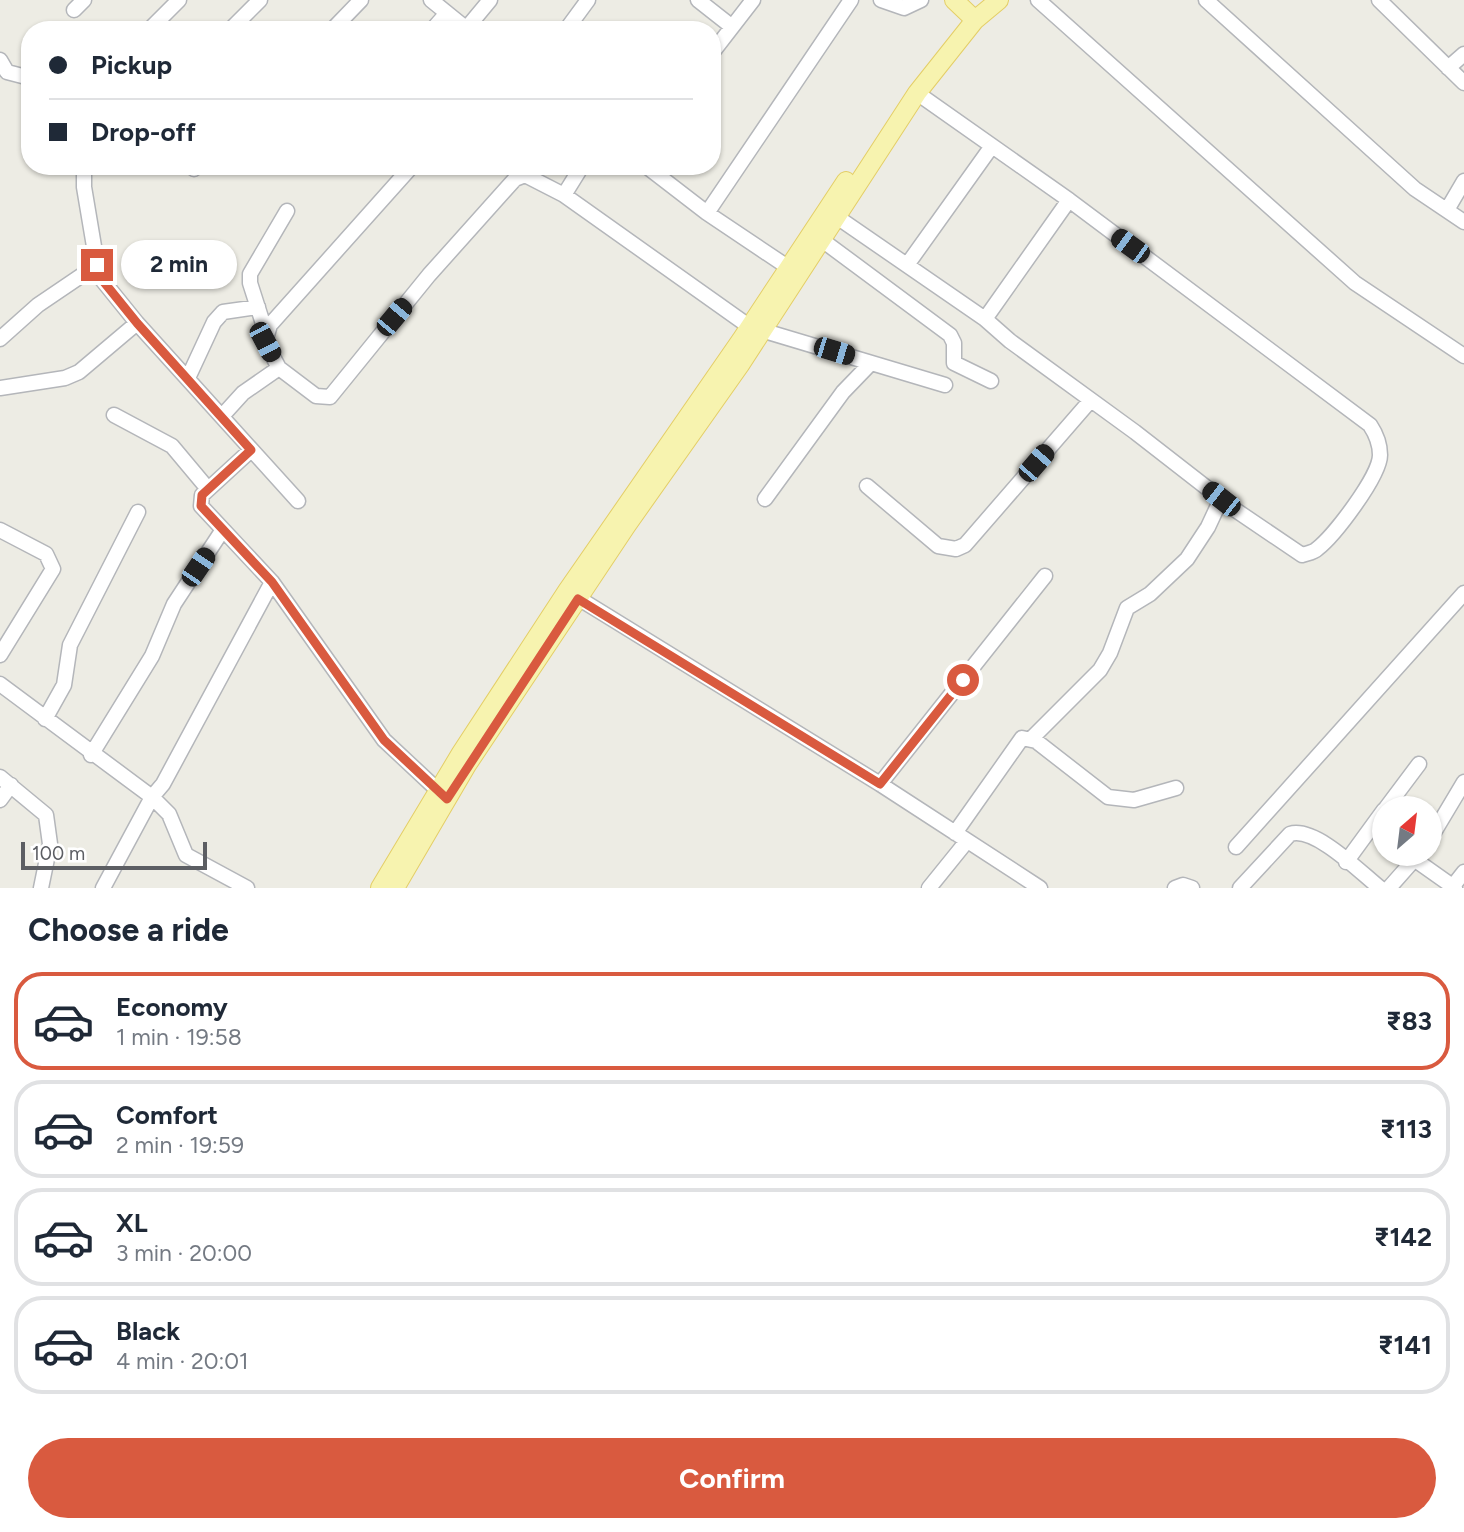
<!DOCTYPE html>
<html lang="en">
<head>
<meta charset="utf-8">
<style>
	body { margin:0; font-family:Figtree,sans-serif; background:#f2f2f3; color:#1f2937; height:100vh; display:flex; flex-direction:column; font-size:26px; white-space:nowrap }
	* { box-sizing:border-box; margin:0 }
	p { font-size:23px; color:#747a83 }
	.icon { flex:none; width:38px; height:38px; fill:none; stroke:currentColor; stroke-width:2; stroke-linecap:round; stroke-linejoin:round }
	.map { position:relative; height:888px; overflow:hidden }
	.sheet { display:flex; flex-direction:column; background:#fff; flex:1 }
	.sheet>* { flex:none }
	.hud { position:absolute; left:21px; top:21px; width:700px; height:154px; border-radius:28px; box-shadow:0 2px 5px #0004; display:grid; align-content:center; height:154px; padding:0 28px; background:#fff }
	.needle { width:46px; rotate:28deg }
	.tools { position:absolute; left:1372px; top:796px; display:grid; gap:14px }
	.tools a { display:grid; place-items:center; width:70px; height:70px; border-radius:50%; background:#fff; box-shadow:0 2px 5px #0004; font-size:35px }
	.scale { position:absolute; left:21px; bottom:18px; width:186px; box-sizing:border-box; padding-left:7px; border:4px solid #5c5e63; border-top:0; font-size:19px; line-height:24px; white-space:nowrap; color:#5c5e63; -webkit-text-stroke:5px #fff; paint-order:stroke }
	.end { position:absolute; width:32px; height:32px; margin:-16px; border:9px solid #d95a3f; background:#fff; box-shadow:0 0 0 4px #fff }
	.from { border-radius:50% }
	.bubble { position:absolute; height:49px; border-radius:24px; background:#fff; box-shadow:0 2px 5px #0004; font-size:23px; font-weight:700; line-height:49px; text-align:center }
	.car { position:absolute; width:21px; height:42px; margin:-21px -10px; border-radius:9px; box-shadow:0 0 5px 2px #0007; background:linear-gradient(#222 24%,#8ab4d8 0 40%,#222 0 76%,#8ab4d8 0 86%,#222 0) }
	.hud b { display:flex; align-items:center; gap:24px; height:66px; font-size:26px }
	.hud b+b { border-top:2px solid #e0e1e3 }
	.hud i { width:18px; height:18px; background:#1f2937 }
	ul { padding:0; list-style:none }
	li { display:flex; align-items:center; gap:21px; height:98px; margin:0 14px 10px; padding:0 14px; border:4px solid #e0e1e3; border-radius:28px }
	li div { flex:1 }
	li b { display:block; font-size:26px }
	li em { font-style:normal; font-weight:700 }
	li.on { border-color:#d95a3f }
	li>.icon { width:63px; height:63px; stroke-width:1.5 }
	h2 { padding:0 28px; font-size:32px; line-height:84px }
	.action { display:flex; gap:14px; margin-top:auto; padding:14px 28px }
	.action a { flex:1; height:80px; border-radius:42px; background:#d95a3f; color:#fff; font-size:28px; font-weight:700; line-height:80px; text-align:center }
	.map>svg:first-child { display:block }
	.lines { fill:none; stroke-linecap:round; stroke-linejoin:round }
	.minor-casing { stroke:#b4b6ba; stroke-width:17 }
	.major-casing { stroke:#e4ce66; stroke-width:20 }
	.minor { stroke:#fff; stroke-width:14 }
	.major { stroke:#f7f3af; stroke-width:18 }
	.route { stroke:#d95a3f; stroke-width:9 }
</style>
</head>
<body>
<div class="map">
<svg width="1464" height="888" viewBox="0 0 1464 888">
	<rect width="100%" height="100%" fill="#edece4"/>
	<g class="lines">
		<g class="minor-casing">
			<path id="minor" d="M431,0L468,30
				M698,0L731,26
				M881,0L904,8L921,0
				M1038,0L1355,283L1464,356
				M1206,0L1415,189L1464,222
				M1379,0L1464,83
				M74,10L84,0
				M466,29L490,0
				M149,30L179,0
				M230,30L260,0
				M332,30L361,0
				M432,30L447,13
				M566,30L588,0
				M712,53L753,0
				M0,60L7,72L30,78
				M1448,68L1464,54
				M917,93L1069,200L1370,425C1376,434 1380,443 1380,455C1380,476 1334,536 1317,549C1313,553 1307,553 1302,555L1234,509L1135,432L1010,341L985,319L1069,200
				M84,166V187L99,276L137,323L298,501
				M646,166L707,213L795,272
				M194,169L197,166
				M564,195L582,166
				M1447,210L1464,181
				M707,213L851,0
				M837,217L985,319
				M822,240L950,335L954,343V363L991,381
				M907,265L992,146
				M761,330L945,385
				M266,333L250,283V274L287,211
				M0,339L38,305L97,265
				M279,368L316,396L330,397L429,275L515,179L525,175L564,195L750,327
				M188,378L214,322L223,312L258,307
				M0,388L65,378L79,372L137,323
				M114,415L172,446L208,489
				M223,415L243,393L279,368L265,342L270,325L412,166
				M251,450L202,495L201,506L272,582L384,740L445,797
				M867,486L938,546L956,549L965,545L1090,401
				M765,499L843,392L871,363
				M0,530L46,554L53,569L0,655
				M570,593L880,784L1040,888
				M0,684L152,797L163,784L272,582
				M45,719L64,685L70,645L138,512
				M1032,738L1100,670L1110,653L1127,608L1150,594L1187,559L1208,527L1221,499
				M91,755L152,656L174,604L222,531
				M0,777L46,815L50,844L41,888
				M880,784L1045,576
				M0,800L11,785
				M1386,808L1419,764
				M955,833L1022,738L1036,741L1108,797L1134,800L1176,788
				M1430,839L1464,782
				M1236,847L1464,593
				M1414,859L1455,888
				M1346,862L1384,810
				M1453,886L1464,872
				M103,888L152,797L169,814L186,855L247,888
				M929,888L967,841
				M1175,888L1183,885L1192,888
				M1240,888L1290,834C1315,826 1360,872 1380,888
				M1389,888L1419,854"/>
		</g>
		<g class="major-casing">
			<path id="major" d="M954,0L975,20
				M380,888L461,753L567,591L741,340L846,181
				M395,888L467,765L627,525L740,365L917,93L975,20L999,0"/>
		</g>
		<use href="#minor" class="minor"/>
		<use href="#major" class="major"/>
	</g>
	<g class="lines">
		<path class="route" d="M97,265L99,276L137,323L251,450L202,495L201,506L272,582L384,740L447,799L578,599L880,784L963,680"/>
	</g>
</svg>
<div class="tools">
<a><svg class="needle" viewBox="-14 -14 28 28"><path d="M0-13l5 13h-10z" fill="#e53935"/><path d="M0 13l5-13h-10z" fill="#747a83"/></svg></a>
</div>
<div class="scale">100 m</div>
<i class="end from" style="left:963px;top:680px"></i>
<i class="end" style="left:97px;top:265px"></i>
<div class="bubble" style="left:121px;top:240px;width:116px">2 min</div>
<i class="car" style="left:1130px;top:246px;rotate:306deg"></i>
<i class="car" style="left:394px;top:317px;rotate:40deg"></i>
<i class="car" style="left:265px;top:342px;rotate:152deg"></i>
<i class="car" style="left:834px;top:351px;rotate:107deg"></i>
<i class="car" style="left:1036px;top:463px;rotate:41deg"></i>
<i class="car" style="left:1221px;top:499px;rotate:308deg"></i>
<i class="car" style="left:198px;top:567px;rotate:34deg"></i>
<div class="hud">
<b><i class="from"></i>Pickup</b>
<b><i></i>Drop-off</b>
</div>
</div>
<section class="sheet">
<h2>Choose a ride</h2>
<ul>
<li class="on"><svg class="icon" aria-label="car" viewBox="0 0 24 24"><path d="M5 17H2v-5l4-1 3-4h7l3 4 3 1v5h-3M9 17h6M6 11h13"/><circle cx="7" cy="17" r="2"/><circle cx="17" cy="17" r="2"/></svg><div><b>Economy</b><p>1 min · 19:58</p></div><em>₹83</em></li>
<li><svg class="icon" aria-label="car" viewBox="0 0 24 24"><path d="M5 17H2v-5l4-1 3-4h7l3 4 3 1v5h-3M9 17h6M6 11h13"/><circle cx="7" cy="17" r="2"/><circle cx="17" cy="17" r="2"/></svg><div><b>Comfort</b><p>2 min · 19:59</p></div><em>₹113</em></li>
<li><svg class="icon" aria-label="car" viewBox="0 0 24 24"><path d="M5 17H2v-5l4-1 3-4h7l3 4 3 1v5h-3M9 17h6M6 11h13"/><circle cx="7" cy="17" r="2"/><circle cx="17" cy="17" r="2"/></svg><div><b>XL</b><p>3 min · 20:00</p></div><em>₹142</em></li>
<li><svg class="icon" aria-label="car" viewBox="0 0 24 24"><path d="M5 17H2v-5l4-1 3-4h7l3 4 3 1v5h-3M9 17h6M6 11h13"/><circle cx="7" cy="17" r="2"/><circle cx="17" cy="17" r="2"/></svg><div><b>Black</b><p>4 min · 20:01</p></div><em>₹141</em></li>
</ul>
<div class="action"><a>Confirm</a></div>
</section>
</body>
</html>
